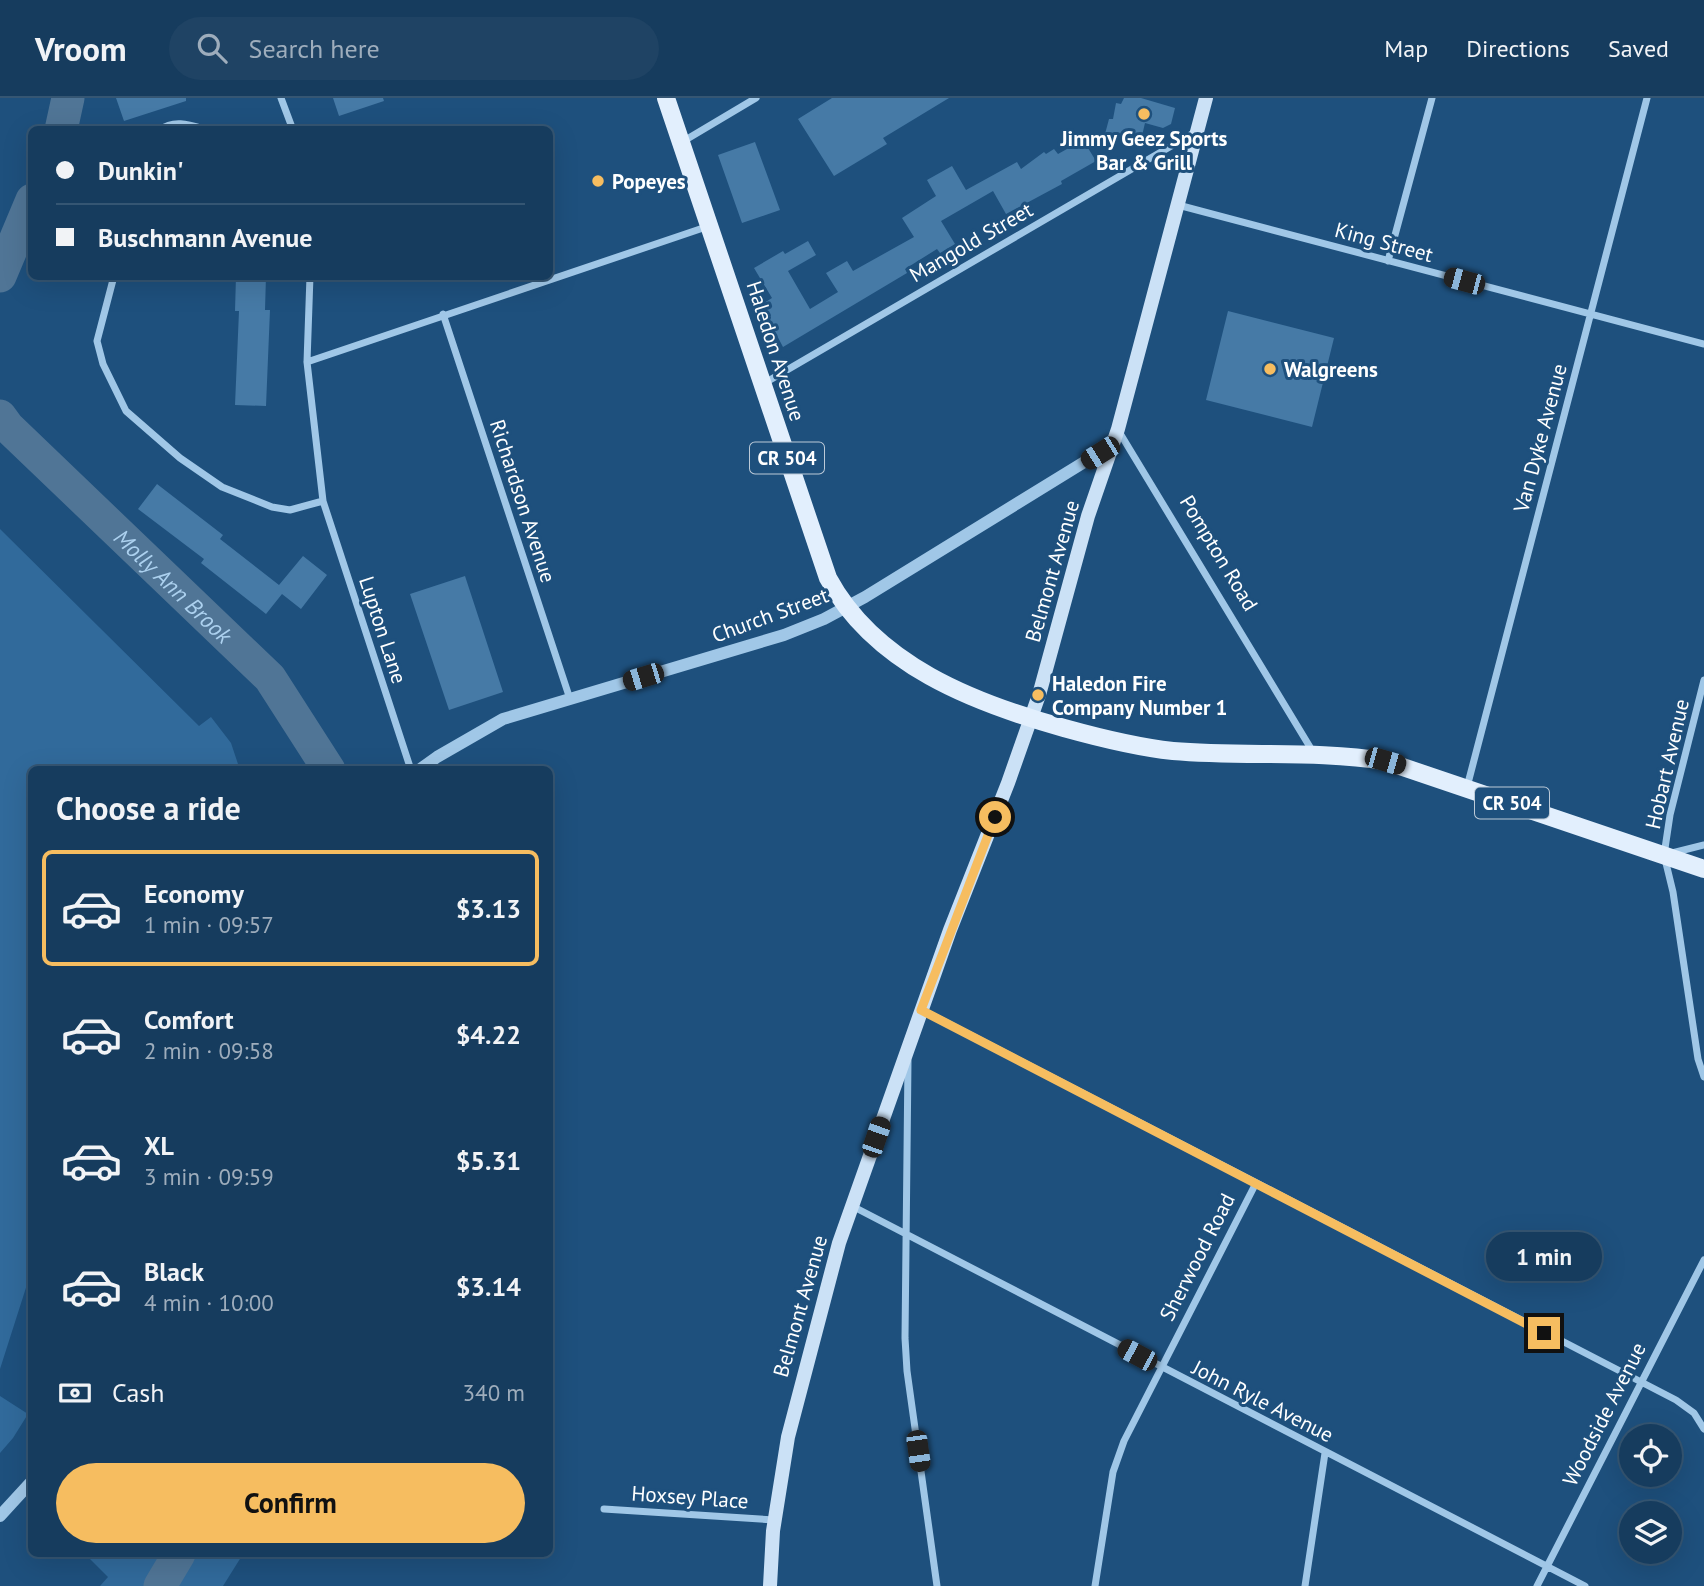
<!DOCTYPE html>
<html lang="en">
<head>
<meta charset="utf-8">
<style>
	body { margin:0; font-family:"PT Sans",sans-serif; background:#1f4364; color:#f1f3f6; height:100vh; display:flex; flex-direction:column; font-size:26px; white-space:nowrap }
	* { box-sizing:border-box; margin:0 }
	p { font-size:23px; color:#9eadbc }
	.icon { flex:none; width:38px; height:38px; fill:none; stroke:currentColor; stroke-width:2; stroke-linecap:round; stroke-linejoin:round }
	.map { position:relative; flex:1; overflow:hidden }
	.panel { position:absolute; left:28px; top:668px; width:525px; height:791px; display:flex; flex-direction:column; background:#163c5e; border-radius:10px; box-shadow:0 7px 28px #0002,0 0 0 2px #355673 }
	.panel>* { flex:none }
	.hud { position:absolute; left:28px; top:28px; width:525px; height:154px; border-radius:10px; box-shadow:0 7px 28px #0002,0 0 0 2px #355673; display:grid; align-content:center; height:154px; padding:0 28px; background:#163c5e }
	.tools { position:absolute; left:1619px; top:1326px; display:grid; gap:14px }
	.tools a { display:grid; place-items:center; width:63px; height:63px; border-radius:50%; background:#163c5e; box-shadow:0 7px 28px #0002,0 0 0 2px #355673; font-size:35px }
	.end { position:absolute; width:32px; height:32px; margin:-16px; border:9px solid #f6bd60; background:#111; box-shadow:0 0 0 4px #111 }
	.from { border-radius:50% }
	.bubble { position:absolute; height:49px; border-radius:24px; background:#163c5e; box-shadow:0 7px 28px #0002,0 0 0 2px #355673; font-size:23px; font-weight:600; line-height:49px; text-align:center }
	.car { position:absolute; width:21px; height:42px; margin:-21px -10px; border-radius:9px; box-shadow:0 0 5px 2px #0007; background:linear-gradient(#222 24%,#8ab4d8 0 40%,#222 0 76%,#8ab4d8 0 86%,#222 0) }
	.hud b { display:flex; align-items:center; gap:24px; height:66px; font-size:26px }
	.hud b+b { border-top:2px solid #355673 }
	.hud i { width:18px; height:18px; background:#f1f3f6 }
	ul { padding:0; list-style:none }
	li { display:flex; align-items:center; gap:21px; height:116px; margin:0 14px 10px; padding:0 14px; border:4px solid transparent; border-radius:10px }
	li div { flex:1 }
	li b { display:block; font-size:26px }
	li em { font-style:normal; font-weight:600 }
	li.selected { border-color:#f6bd60 }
	li>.icon { width:63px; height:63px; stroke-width:1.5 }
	h2 { padding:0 28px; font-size:32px; line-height:84px }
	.pay { display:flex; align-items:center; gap:18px; height:77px; padding:0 28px; font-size:26px }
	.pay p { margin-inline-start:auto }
	.button { display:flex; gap:14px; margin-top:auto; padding:14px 28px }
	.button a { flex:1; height:80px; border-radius:42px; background:#f6bd60; color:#111; font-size:28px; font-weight:600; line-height:80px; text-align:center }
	header { display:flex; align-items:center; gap:42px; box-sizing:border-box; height:98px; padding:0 35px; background:#163c5e; border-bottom:2px solid #355673 }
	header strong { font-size:33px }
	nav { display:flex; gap:38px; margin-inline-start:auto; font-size:24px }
	.search { width:490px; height:63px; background:#1f4364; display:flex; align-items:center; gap:18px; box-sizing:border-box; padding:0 24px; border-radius:38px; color:#9eadbc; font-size:26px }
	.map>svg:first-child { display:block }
	.green { fill:#316a9b }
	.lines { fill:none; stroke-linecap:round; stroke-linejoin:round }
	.river { stroke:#507596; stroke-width:33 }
	.building { fill:#467aa6 }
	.minor { stroke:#a0c7e7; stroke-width:7 }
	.tertiary { stroke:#a0c7e7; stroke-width:12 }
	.secondary { stroke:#cbe1f6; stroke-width:14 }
	.primary { stroke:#e2effd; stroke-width:18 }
	.route { stroke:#f6bd60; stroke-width:9 }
	.poi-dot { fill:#f6bd60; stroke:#1e507d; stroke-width:2.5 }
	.labels { text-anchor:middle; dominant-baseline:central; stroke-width:6; stroke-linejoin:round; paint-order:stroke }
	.shield { fill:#1e507d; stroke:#bccad8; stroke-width:2 }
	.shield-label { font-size:19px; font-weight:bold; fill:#fff }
	.poi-label { font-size:21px; font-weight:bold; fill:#fff; stroke:#1e507d; text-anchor:start }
	.street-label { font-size:21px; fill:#fff; stroke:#1e507d }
	.water-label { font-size:23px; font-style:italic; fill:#acd1ef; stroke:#1e507d }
</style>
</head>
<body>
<header>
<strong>Vroom</strong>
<div class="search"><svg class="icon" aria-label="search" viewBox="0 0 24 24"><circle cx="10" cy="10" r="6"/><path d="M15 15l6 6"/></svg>Search here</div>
<nav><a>Map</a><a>Directions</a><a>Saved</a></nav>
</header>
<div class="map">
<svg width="1704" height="1488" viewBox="0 0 1704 1488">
	<rect width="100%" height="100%" fill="#1e507d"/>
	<path class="green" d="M0,431L199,628L211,619L231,645L240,672H32L31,1174L0,1271Z
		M0,1298L28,1316L13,1340L0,1355Z
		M85,1456H243L223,1488H100L108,1479Z"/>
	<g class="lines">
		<g class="river">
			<path d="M61,32L68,0"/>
			<path d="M0,178L32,102"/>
			<path id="s1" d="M0,318L8,329L270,580L329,672"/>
			<path d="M160,1488L179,1456"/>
		</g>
	</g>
	<path class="building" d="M116,0H186V3L124,23Z
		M333,0H383L384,3L339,18Z
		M832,0H949L883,40L887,46L834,78L798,21Z
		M1124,0H1141L1175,10L1171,26L1163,30L1145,25L1141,42L1121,36L1120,40L1105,36L1109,21H1113L1116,5L1121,6Z
		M1083,42L1096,63L1061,83L1062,86L1006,116L993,93L941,123L955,146L940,155L937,151L905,171L907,175L783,249L761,207L772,200L754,170L783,153L785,156L808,143L816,157L788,173L810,211L838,194L826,175L847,163L853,173L914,139L902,120L936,98L927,82L952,68L966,92L1017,64L1021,71L1044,54L1046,56L1054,51L1058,56Z
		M755,44L780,112L742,125L718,57Z
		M236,178H266L265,212H270L266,308L235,307L239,213H235Z
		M1228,213L1334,240L1312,329L1206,302Z
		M157,386L223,437L220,441L279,487L303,458L327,477L301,511L282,496L266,516L201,465L204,461L138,411Z
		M465,478L503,594L449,612L410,496Z"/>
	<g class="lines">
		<path class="minor" d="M281,0L293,32
			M160,32C174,21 190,27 207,32
			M682,44L756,0
			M1178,107L1704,246
			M1388,163L1432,0
			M114,178L97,243L103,266L126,313L180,360L222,389L272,409L290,412L323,403
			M310,178L307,264L323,403L411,672
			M443,216L570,601
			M307,264L709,128
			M763,286L1197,33
			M1118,332L1313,654
			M1704,582L1670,717L1664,757L1673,794L1698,961L1704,979
			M1467,689L1647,0
			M1672,755L1704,747
			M922,912L1676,1302L1694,1315L1704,1331
			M908,963L905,1240L907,1273L937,1488
			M852,1108L1585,1488
			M604,1411L774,1422
			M1095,1488L1113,1374L1124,1343L1256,1085
			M1305,1488L1325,1355
			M1537,1488L1704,1162"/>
		<path class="tertiary" d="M419,672L437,659L503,621L784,537L824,521L865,499L1112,347
			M0,1418L32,1383"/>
		<path class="secondary" d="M770,1488L773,1433L788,1339L839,1145L950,832L1008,685L1039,597L1088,418L1118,331L1206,0"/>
		<path class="primary" d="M666,0L828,480C875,567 974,605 1064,630C1100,640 1135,649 1173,653C1243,659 1316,652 1385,663L1704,771"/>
	</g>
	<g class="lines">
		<path class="route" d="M995,719L921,912L1544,1235"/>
	</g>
	<g class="poi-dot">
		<circle cx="1144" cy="16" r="7"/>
		<circle cx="598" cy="83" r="7"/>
		<circle cx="1270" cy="271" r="7"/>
		<circle cx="1038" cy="597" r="7"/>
	</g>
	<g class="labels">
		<g class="shield">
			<rect x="750" y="344.5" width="74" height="31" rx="5"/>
			<rect x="1475" y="689.5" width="74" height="31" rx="5"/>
		</g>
		<g class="shield-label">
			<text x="787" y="360">CR 504</text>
			<text x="1512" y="705">CR 504</text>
		</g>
		<g class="poi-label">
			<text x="1144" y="40" text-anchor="middle">Jimmy Geez Sports<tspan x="1144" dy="24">Bar &amp; Grill</tspan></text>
			<text x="612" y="83">Popeyes</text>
			<text x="1284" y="271">Walgreens</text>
			<text x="1052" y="585">Haledon Fire<tspan x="1052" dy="24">Company Number 1</tspan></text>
		</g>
		<g class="street-label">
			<text transform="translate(971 144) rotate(-30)">Mangold Street</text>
			<text transform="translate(1384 144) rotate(15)">King Street</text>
			<text transform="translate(776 253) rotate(72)">Haledon Avenue</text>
			<text transform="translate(1540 340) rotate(-75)">Van Dyke Avenue</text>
			<text transform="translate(523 403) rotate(72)">Richardson Avenue</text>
			<text transform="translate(1219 455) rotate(59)">Pompton Road</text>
			<text transform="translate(1052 473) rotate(-74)">Belmont Avenue</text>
			<text transform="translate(770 517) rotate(-20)">Church Street</text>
			<text transform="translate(383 532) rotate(72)">Lupton Lane</text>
			<text transform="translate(1667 666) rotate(-77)">Hobart Avenue</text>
			<text transform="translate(1197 1159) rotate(-63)">Sherwood Road</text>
			<text transform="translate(800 1208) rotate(-74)">Belmont Avenue</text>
			<text transform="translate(1263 1303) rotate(27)">John Ryle Avenue</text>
			<text transform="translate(1604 1316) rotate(-63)">Woodside Avenue</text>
			<text transform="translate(690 1399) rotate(4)">Hoxsey Place</text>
		</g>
		<g class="water-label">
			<text stroke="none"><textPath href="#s1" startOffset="243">Molly Ann Brook</textPath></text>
		</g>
	</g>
</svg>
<div class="tools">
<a><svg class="icon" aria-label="locate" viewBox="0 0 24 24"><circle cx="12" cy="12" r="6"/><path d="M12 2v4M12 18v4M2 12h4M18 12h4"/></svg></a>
<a><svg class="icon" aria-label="layers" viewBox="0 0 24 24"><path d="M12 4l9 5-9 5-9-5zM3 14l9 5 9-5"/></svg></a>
</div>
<i class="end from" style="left:995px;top:719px"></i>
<i class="end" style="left:1544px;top:1235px"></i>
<div class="bubble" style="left:1486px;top:1134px;width:116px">1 min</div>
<i class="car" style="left:1464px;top:183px;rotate:285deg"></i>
<i class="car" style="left:1100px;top:355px;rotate:238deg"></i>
<i class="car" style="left:643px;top:579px;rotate:253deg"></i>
<i class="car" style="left:1385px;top:663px;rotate:106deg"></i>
<i class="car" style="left:876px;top:1039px;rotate:19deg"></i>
<i class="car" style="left:1137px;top:1257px;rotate:298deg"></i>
<i class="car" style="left:918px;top:1353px;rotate:172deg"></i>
<div class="hud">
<b><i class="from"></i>Dunkin'</b>
<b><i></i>Buschmann Avenue</b>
</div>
<section class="panel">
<h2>Choose a ride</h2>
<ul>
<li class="selected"><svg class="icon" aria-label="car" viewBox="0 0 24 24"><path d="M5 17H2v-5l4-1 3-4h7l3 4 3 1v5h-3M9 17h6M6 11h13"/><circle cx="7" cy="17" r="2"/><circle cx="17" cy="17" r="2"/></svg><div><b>Economy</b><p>1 min · 09:57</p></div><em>$3.13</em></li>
<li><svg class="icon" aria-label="car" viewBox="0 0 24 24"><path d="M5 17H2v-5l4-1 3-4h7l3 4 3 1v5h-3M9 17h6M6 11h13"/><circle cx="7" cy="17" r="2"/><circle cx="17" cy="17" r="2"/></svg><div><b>Comfort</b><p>2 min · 09:58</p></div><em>$4.22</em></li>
<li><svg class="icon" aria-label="car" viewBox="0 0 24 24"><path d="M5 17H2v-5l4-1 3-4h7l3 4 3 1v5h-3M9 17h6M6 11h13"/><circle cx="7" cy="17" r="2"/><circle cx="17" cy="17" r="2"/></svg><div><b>XL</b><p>3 min · 09:59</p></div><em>$5.31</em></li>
<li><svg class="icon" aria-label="car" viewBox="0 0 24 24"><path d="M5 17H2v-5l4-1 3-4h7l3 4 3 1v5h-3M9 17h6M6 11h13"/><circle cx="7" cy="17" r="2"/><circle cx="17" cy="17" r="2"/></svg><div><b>Black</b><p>4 min · 10:00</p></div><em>$3.14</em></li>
</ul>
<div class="pay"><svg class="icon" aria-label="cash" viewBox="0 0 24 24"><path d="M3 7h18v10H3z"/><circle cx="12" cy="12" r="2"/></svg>Cash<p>340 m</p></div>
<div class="button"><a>Confirm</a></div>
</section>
</div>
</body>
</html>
